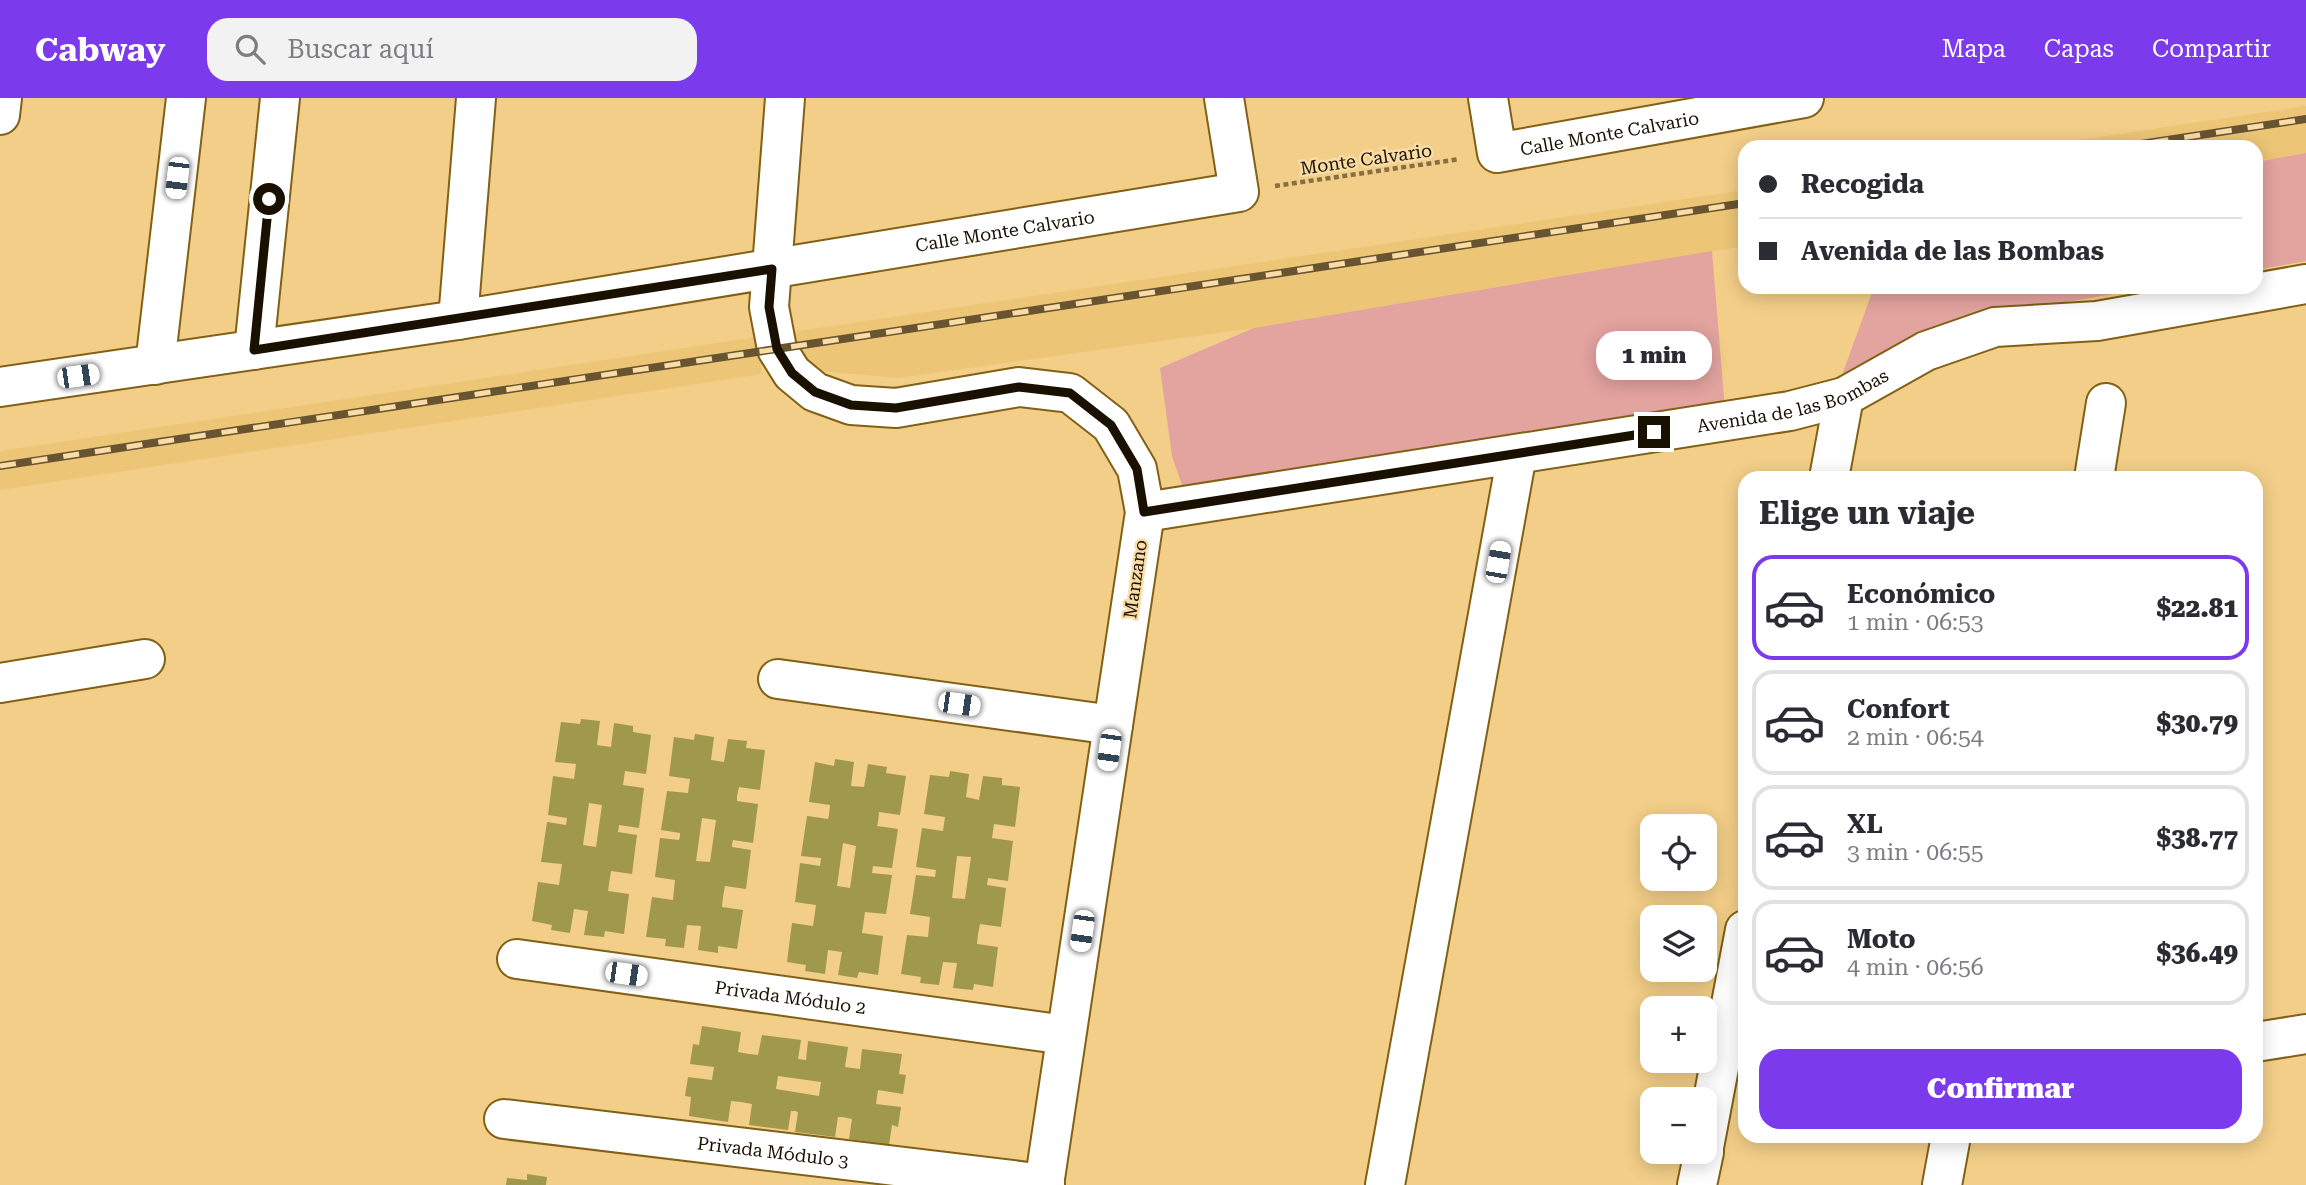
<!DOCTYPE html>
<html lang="es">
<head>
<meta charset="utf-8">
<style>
	body { margin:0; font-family:"Roboto Serif",serif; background:#f2f2f3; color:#2b2b33; height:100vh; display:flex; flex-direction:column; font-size:26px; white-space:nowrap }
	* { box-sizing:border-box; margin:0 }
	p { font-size:23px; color:#7c7c81 }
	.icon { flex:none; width:38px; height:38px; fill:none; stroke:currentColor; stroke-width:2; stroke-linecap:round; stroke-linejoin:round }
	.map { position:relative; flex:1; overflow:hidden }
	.side { position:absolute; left:1738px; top:373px; width:525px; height:672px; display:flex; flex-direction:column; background:#fff; border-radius:21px; box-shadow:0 4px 18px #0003 }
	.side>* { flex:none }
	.banner { position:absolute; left:1738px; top:42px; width:525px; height:154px; border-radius:21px; box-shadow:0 4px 18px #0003; display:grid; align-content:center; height:154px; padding:0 21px; background:#fff }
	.controls { position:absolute; left:1640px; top:716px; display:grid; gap:14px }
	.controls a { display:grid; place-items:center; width:77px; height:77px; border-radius:14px; background:#fff; box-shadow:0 4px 18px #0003; font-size:35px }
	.end { position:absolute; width:32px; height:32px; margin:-16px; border:9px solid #1a1000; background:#fff; box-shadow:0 0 0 4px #fff }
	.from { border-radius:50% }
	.bubble { position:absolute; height:49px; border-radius:21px; background:#fff; box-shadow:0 4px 18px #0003; font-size:23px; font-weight:800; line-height:49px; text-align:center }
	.car { position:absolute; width:21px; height:42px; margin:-21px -10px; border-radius:9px; box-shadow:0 0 5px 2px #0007; background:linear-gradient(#fff 24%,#345 0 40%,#fff 0 76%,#345 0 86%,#fff 0) }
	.banner b { display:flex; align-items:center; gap:24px; height:66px; font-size:26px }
	.banner b+b { border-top:2px solid #e1e1e2 }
	.banner i { width:18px; height:18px; background:#2b2b33 }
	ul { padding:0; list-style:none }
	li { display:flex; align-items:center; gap:21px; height:105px; margin:0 14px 10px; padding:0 7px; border:4px solid #e1e1e2; border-radius:21px }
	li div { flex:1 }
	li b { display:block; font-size:26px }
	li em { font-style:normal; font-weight:800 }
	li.active { border-color:#7c3aed }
	li>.icon { width:63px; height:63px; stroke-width:1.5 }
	h2 { padding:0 21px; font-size:32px; line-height:84px }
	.action { display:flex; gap:14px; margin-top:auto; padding:14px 21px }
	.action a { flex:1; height:80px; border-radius:21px; background:#7c3aed; color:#fff; font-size:28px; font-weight:800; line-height:80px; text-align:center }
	header { display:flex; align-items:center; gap:42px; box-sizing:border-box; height:98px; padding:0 35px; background:#7c3aed; color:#fff }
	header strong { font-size:33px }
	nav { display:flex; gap:38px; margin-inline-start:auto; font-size:24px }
	.search { width:490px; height:63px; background:#f2f2f3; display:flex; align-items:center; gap:18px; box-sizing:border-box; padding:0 24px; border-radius:21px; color:#7c7c81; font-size:26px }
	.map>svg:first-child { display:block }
	.built { fill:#edc576 }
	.green { fill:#e3a39f }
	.building { fill:#a0984d; fill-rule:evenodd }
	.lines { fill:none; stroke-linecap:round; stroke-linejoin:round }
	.minor-casing { stroke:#816115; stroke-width:42 }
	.path { stroke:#876f44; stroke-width:4.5; stroke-dasharray:5 3.5; stroke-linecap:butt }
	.minor { stroke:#fff; stroke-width:38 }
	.rail-casing { stroke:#685431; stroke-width:8 }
	.rail { stroke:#fadda6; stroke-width:5; stroke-dasharray:16; stroke-linecap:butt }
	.route { stroke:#1a1000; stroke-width:9 }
	.labels { text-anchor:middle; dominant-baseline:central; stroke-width:5; stroke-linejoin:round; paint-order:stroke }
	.street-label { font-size:18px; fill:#1a1000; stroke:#fadda6 }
</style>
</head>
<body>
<header>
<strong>Cabway</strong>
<div class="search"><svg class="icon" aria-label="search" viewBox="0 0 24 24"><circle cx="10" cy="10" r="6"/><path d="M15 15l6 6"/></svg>Buscar aquí</div>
<nav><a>Mapa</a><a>Capas</a><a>Compartir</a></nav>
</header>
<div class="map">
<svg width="2306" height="1087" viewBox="0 0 2306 1087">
	<rect width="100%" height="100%" fill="#f3ce88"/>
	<path class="built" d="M2306,8V55L2256,64V49H2032Z
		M1745,92V148L1254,230L898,280L796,271L792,234Z
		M757,239L762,276L0,392V353Z"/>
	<path class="green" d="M2306,55V163L2256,172V64Z
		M1712,153L1725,312L1185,396L1172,358L1160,270L1254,230Z
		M1874,189H2153L2061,205L1926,234L1841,280Z"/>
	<path class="building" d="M581,621L600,623L597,647L611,649L614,625L633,628V634L651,637L646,676L625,673L623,687L644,690L639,730L619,727L618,734L637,737L632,776L611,773L608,793L629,796L624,836L605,833L604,839L584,837L588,813L574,811L570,835L551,832L552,827L532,823L538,784L559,787L562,766L541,764L547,724L566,727L567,720L548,717L553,678L574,681L576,666L555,664L561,624L580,626ZM589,705L602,707L596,749L583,747Z
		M695,636L714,639L711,662L724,664L728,641L747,643L746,650L765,652L760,692L739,689L737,698V703L758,706L753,745L733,742L732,746V749L751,752L746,791L725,788L723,799L722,809L743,812L737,851L718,848V855L698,852L701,828L687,827L684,850L665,848L666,841L646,839L652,799L673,802L675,782L655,779L660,740L679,742L680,738V735L661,732L667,693L688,695L690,681L669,678L674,639L694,642ZM702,720L716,722L710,764L696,763Z
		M835,661L854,664L851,688L864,689L868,666L887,669L886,675L906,678L900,717L879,714L878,724L877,728L898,731L892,770L873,768L872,775L892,777L886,816L865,814L862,835L883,838L878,877L859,874L857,880L838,877L842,854L828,852L825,876L805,873L806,867L787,864L792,825L813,828L816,807L795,804L800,765L820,768L821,760L801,758L807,718L828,721L829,717L830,707L809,704L815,664L834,668ZM843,745L856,748L850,790L837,788Z
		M950,673L969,676L966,699L979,702L983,678L1002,680V687L1020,689L1015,729L994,726L992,740L1013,743L1008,783L988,780L987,787L1006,790L1001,829L980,826L978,836L977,846L998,849L993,889L974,886L973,892L953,890L957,865L943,864L939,887L920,885L921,879L901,876L907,837L928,839L930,819L910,816L916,777L935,779L936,772L916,769L922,730L943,733L945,719L924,716L930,677L949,679ZM957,758L971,759L965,801L952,800Z
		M702,928L741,934L738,954L749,956L758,957L762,937L801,942L798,961L806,962L808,943L848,949L845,969L860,971L862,951L902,956L899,976L906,977L903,996L878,992L876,1006L901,1009L898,1029L892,1027L889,1047L849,1041L852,1021L842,1019H838L835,1039L795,1034L798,1014L795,1013H791L788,1032L749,1027L752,1006L741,1004L731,1003L728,1024L689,1018L691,999L685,998L688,979L712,982L713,975L714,969L690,966L693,946L699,947ZM778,978L821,984L819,998L776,991Z
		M527,1076L547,1079L546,1087H506L507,1080L527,1082Z"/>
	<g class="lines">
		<g class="minor-casing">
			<g id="minor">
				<path d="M785,0L769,209L777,251L792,275L815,294L851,307L896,310L1019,289L1070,295L1111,327L1137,371L1145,414L1044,1087"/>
				<path id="s1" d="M1488,0L1497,55L1804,0"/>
				<path d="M0,17L2,0"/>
				<path d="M458,222L476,0"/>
				<path d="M254,252L280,0"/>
				<path d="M155,267L186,0"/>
				<path id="s2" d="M0,289L458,222L1239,94L1224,0"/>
				<path d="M1829,380L1844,299"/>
				<path d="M2094,380L2106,305"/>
				<path id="s3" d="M1145,414L1790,313L1844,299L1926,253L1995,229L2097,223L2306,186"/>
				<path d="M778,581L1113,627"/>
				<path d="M0,585L145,561"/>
				<path id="s4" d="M517,861L1066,937"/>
				<path d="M2256,944L2306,936"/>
				<path id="s5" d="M504,1021L1045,1086"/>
				<path d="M1704,1049L1745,832"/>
				<path d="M1385,1087L1517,356"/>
				<path d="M1697,1087L1704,1054"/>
				<path d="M1942,1087L1951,1038"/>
			</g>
		</g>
		<path class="path" d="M1275,88L1460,61"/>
		<use href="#minor" class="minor"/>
		<g class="rail-casing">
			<path id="rail" d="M2121,49L2306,21
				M0,368L1745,105"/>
		</g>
		<use href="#rail" class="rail"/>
	</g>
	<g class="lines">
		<path class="route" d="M269,101L254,252L772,171L769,209L777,251L792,275L815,294L851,307L896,310L1019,289L1070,295L1111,327L1137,371L1144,414L1654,334"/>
	</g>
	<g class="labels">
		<g class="street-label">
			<text stroke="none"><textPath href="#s1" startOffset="170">Calle Monte Calvario</textPath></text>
			<text transform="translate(1366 61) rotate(-8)">Monte Calvario</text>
			<text stroke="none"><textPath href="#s2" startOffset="1017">Calle Monte Calvario</textPath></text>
			<text stroke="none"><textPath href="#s3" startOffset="658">Avenida de las Bombas</textPath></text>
			<text transform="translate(1135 481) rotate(-82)">Manzano</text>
			<text stroke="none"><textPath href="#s4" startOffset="276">Privada Módulo 2</textPath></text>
			<text stroke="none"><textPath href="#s5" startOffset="271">Privada Módulo 3</textPath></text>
		</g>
	</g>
</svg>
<div class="controls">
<a><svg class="icon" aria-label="locate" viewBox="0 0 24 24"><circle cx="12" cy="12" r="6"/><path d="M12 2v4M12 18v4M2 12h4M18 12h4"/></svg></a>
<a><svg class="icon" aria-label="layers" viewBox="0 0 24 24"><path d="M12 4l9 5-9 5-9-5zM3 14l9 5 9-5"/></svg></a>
<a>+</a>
<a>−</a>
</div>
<i class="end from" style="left:269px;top:101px"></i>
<i class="end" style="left:1654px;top:334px"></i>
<div class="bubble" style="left:1596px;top:233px;width:116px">1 min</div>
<i class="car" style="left:177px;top:80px;rotate:187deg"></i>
<i class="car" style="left:78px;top:278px;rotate:82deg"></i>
<i class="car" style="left:1498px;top:464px;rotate:10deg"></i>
<i class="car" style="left:959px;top:606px;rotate:98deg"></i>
<i class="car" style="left:1109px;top:652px;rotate:188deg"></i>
<i class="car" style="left:1082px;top:833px;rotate:188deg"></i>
<i class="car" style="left:626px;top:876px;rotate:98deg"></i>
<div class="banner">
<b><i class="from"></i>Recogida</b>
<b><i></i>Avenida de las Bombas</b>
</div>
<section class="side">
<h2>Elige un viaje</h2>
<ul>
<li class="active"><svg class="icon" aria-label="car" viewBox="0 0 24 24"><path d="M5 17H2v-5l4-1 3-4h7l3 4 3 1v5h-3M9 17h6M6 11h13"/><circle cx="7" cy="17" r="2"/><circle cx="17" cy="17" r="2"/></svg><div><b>Económico</b><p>1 min · 06:53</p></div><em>$22.81</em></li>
<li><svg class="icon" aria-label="car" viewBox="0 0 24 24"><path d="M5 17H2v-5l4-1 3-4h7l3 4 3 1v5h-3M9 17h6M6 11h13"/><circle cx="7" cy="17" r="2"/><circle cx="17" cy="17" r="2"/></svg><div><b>Confort</b><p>2 min · 06:54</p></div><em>$30.79</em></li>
<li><svg class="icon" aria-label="car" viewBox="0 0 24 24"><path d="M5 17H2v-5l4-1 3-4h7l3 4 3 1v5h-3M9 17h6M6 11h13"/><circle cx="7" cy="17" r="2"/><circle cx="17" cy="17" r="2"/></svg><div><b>XL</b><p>3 min · 06:55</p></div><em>$38.77</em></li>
<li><svg class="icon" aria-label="car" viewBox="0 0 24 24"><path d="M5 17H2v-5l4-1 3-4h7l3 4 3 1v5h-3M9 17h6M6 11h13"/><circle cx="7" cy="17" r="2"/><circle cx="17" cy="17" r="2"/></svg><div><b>Moto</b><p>4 min · 06:56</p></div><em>$36.49</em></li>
</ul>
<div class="action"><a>Confirmar</a></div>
</section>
</div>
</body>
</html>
